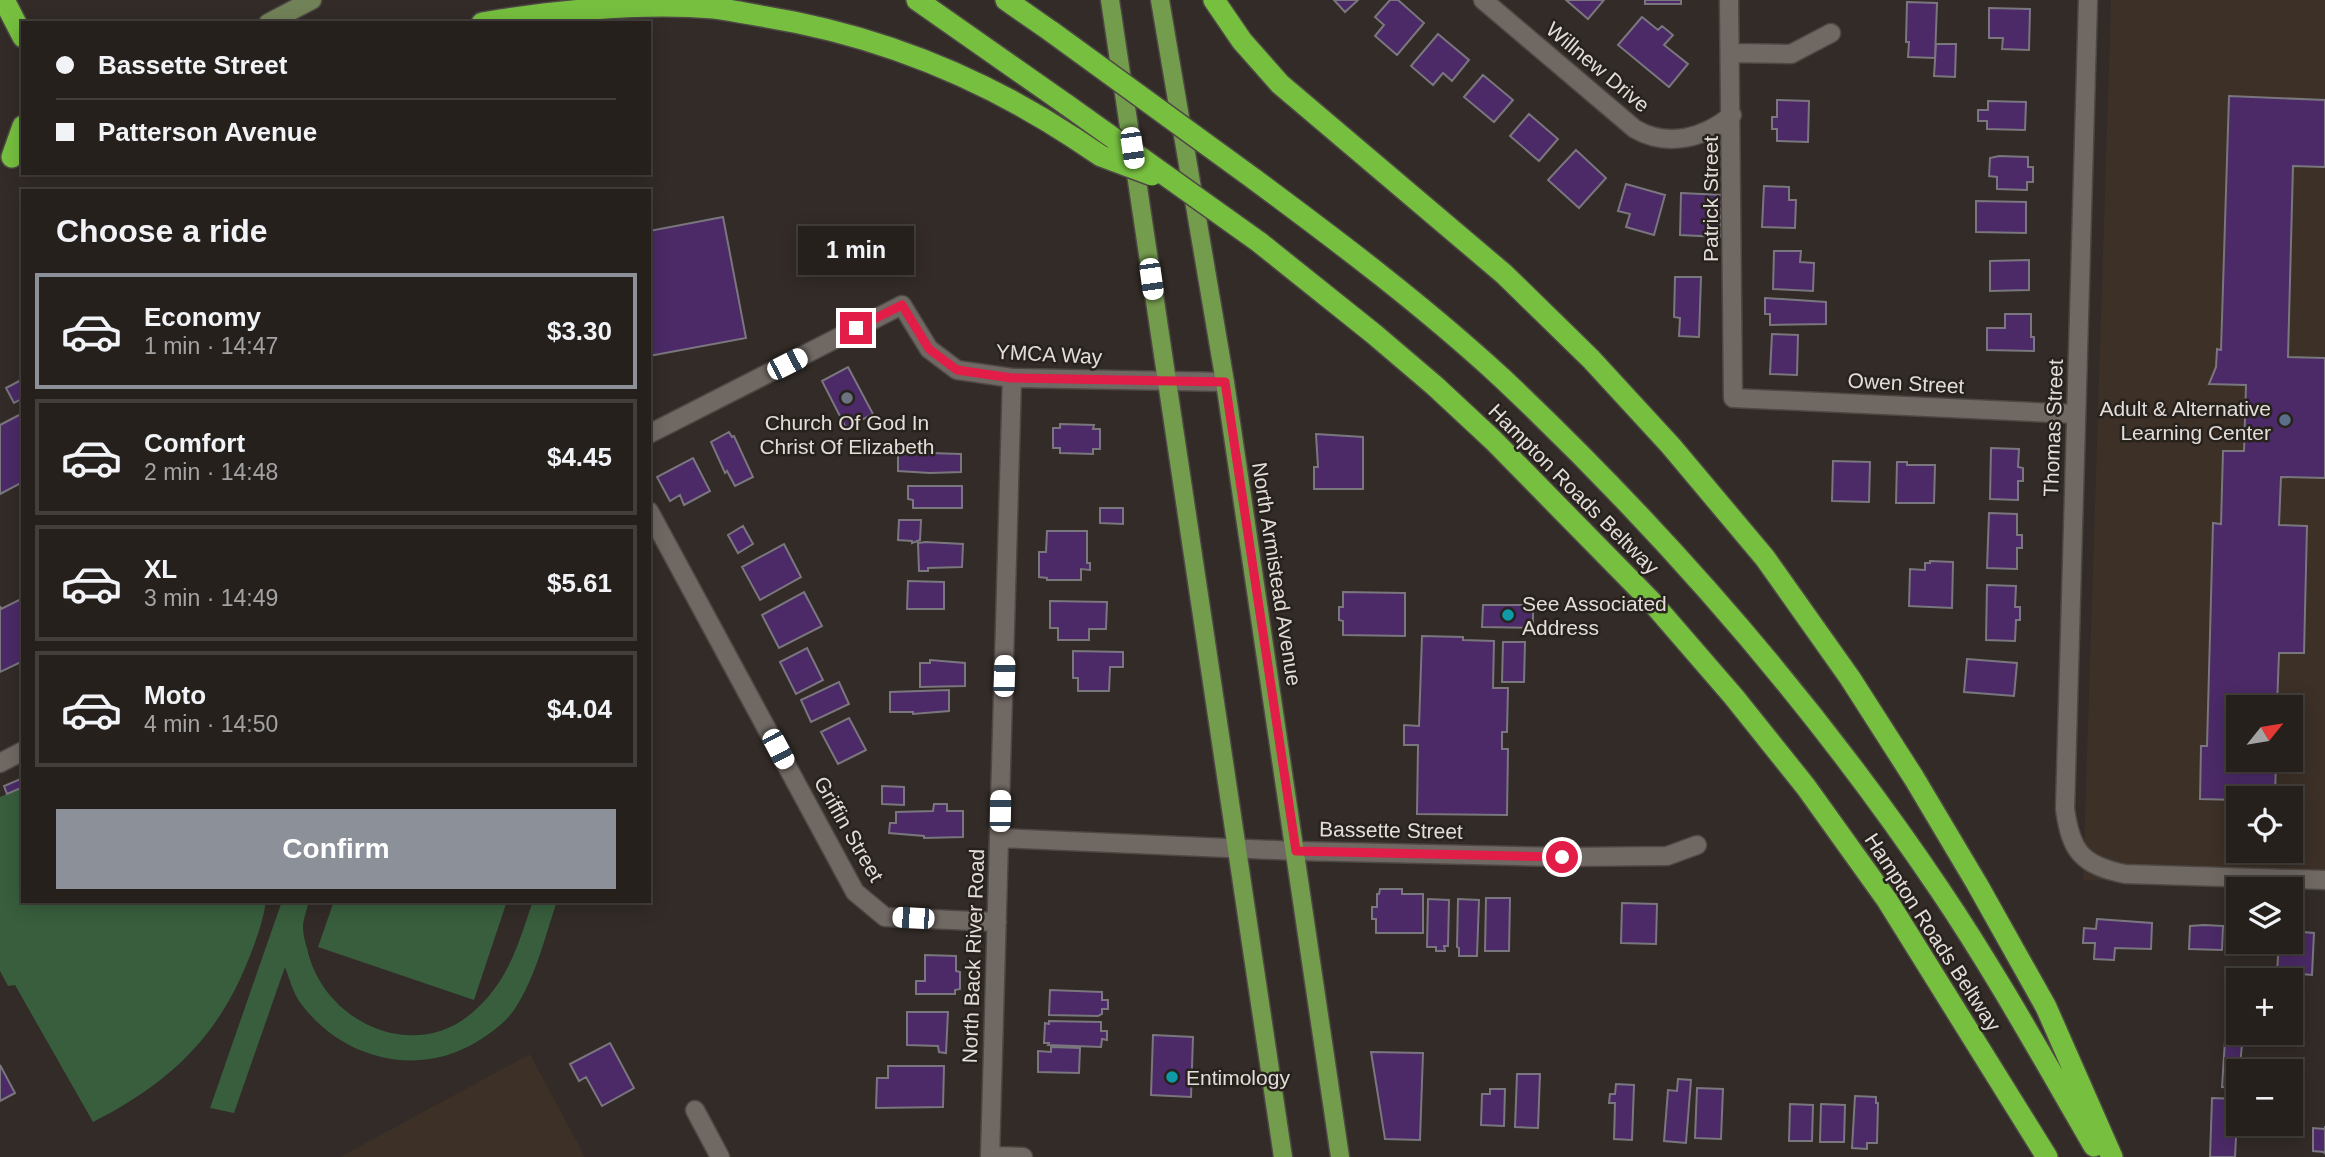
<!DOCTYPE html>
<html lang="en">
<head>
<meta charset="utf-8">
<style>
	body { margin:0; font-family:Helvetica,sans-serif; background:#322d2a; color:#f1f3f6; height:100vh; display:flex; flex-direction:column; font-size:26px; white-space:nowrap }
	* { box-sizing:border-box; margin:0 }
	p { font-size:23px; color:#a4a3a4 }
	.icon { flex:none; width:38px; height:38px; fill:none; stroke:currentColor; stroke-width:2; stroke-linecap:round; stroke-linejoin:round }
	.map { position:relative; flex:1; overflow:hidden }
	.panel { position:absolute; left:21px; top:189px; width:630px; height:714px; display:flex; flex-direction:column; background:#26201d; border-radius:0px; box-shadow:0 4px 18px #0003,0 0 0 2px #423e3b }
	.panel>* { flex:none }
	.banner { position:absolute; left:21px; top:21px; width:630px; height:154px; border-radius:0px; box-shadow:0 4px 18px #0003,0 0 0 2px #423e3b; display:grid; align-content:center; height:154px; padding:0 35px; background:#26201d }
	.needle { width:46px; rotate:60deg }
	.fabs { position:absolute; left:2226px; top:695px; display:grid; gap:14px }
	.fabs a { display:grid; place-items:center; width:77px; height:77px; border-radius:0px; background:#26201d; box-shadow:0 4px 18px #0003,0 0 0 2px #423e3b; font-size:35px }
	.end { position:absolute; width:32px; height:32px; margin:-16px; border:9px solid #e11d48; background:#fff; box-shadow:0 0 0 4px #fff }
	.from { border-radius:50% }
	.bubble { position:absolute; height:49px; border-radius:0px; background:#26201d; box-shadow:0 4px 18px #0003,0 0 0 2px #423e3b; font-size:23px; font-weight:700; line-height:49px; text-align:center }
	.car { position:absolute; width:21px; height:42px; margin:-21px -10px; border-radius:9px; box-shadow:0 0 5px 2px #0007; background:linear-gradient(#fff 24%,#345 0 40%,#fff 0 76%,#345 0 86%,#fff 0) }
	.banner b { display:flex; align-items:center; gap:24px; height:66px; font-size:26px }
	.banner b+b { border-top:2px solid #423e3b }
	.banner i { width:18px; height:18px; background:#f1f3f6 }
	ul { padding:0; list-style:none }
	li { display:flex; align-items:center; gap:21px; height:116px; margin:0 14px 10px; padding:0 21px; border:4px solid #423e3b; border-radius:0px }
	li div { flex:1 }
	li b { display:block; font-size:26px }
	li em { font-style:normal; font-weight:700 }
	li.on { border-color:#8c9099 }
	li>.icon { width:63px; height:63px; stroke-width:1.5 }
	h2 { padding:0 35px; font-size:32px; line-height:84px }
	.action { display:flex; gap:14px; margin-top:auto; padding:14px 35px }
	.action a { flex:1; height:80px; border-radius:0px; background:#8c9099; color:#fff; font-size:28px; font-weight:700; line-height:80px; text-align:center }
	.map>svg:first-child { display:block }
	.built { fill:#3c3027; fill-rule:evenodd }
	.green { fill:#385e3d }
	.building { fill:#4b2a67; stroke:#7a767e; stroke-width:2 }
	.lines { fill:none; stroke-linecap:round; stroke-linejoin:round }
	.street-casing { stroke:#4e4844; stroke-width:21 }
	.secondary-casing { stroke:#4e4844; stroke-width:21 }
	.primary-casing { stroke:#4e4844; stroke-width:21 }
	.highway-casing { stroke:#4e4844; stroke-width:24 }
	.street { stroke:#706863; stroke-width:18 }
	.secondary { stroke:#728258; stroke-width:18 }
	.primary { stroke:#749c4d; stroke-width:18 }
	.highway { stroke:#76bf3f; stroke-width:21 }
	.highway-bridge-casing { stroke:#4e4844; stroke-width:24; stroke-linecap:butt }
	.highway-bridge { stroke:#76bf3f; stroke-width:21 }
	.route { stroke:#e11d48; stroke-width:9 }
	.worship-dot { fill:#6b7280; stroke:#28221d; stroke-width:2.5 }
	.service-dot { fill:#5c6f8a; stroke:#28221d; stroke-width:2.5 }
	.culture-dot { fill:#0f9aa8; stroke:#28221d; stroke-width:2.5 }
	.labels { text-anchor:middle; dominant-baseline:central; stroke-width:5; stroke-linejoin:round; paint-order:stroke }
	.street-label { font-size:21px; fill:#e2ddda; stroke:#28221d }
	.poi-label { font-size:21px; fill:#e2ddda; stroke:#28221d; text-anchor:start }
</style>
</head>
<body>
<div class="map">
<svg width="2325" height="1157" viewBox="0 0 2325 1157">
	<rect width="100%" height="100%" fill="#322b27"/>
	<path class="built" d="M2111,0H2325V887L2083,880ZM2238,707H2291V760H2238ZM2238,798H2291V850H2238Z
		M530,1054L585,1157H340Z"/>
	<path class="green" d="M23,787V901H266C263,922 255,944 247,963C216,1040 166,1085 93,1122L15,985L8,986L0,971V797Z
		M282,901H309C307,910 303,919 303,927C303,934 305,942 307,948C322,1021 413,1065 473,1012C509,981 518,944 533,901H557C545,937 535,979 514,1010C505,1023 491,1033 478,1041C419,1078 344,1060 302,1005C293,994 290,980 285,967L234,1113L210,1108Z
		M334,901H507L474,1000L318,947Z"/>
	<path class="building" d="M1334,0H1358L1345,12Z
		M1390,0H1398L1424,23L1397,55L1375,36L1384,25L1375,17Z
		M1566,0H1604L1588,19Z
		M1645,0H1681V4H1645Z
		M1907,2L1937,3L1935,58L1908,57L1909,42H1906Z
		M1989,8L2030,9L2029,50L2002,49L2003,38H1989Z
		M1642,17L1658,30L1662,26L1673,35L1664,45L1688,64L1669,87L1618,45Z
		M1438,34L1469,60L1452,81L1443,73L1433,85L1411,66Z
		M1936,44H1956L1955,77L1934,76Z
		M1483,75L1513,100L1494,122L1464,97Z
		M2229,96L2325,100V167L2293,166L2288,357L2325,358V478L2281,477L2279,525L2307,526L2304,653H2279L2277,707H2238V760H2276L2275,798L2238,800L2200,799L2201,746H2207L2213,523L2221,524L2223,451H2244L2246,385L2209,384L2216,367L2217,349L2221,350Z
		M1777,100L1809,101L1808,142L1777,141V129H1772V117H1777Z
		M1988,101L2026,102L2025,130L1987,129V121H1978V110H1988Z
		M1529,114L1558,139L1539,161L1510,136Z
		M1576,150L1606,178L1579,208L1548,180Z
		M1999,156L2028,157V167H2033V182H2027V190L1997,189V177L1989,176L1990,158Z
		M1626,184L1665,195L1654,235L1626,227L1630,214L1618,211Z
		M1764,186L1789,187V200H1796L1795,228L1762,227Z
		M1681,193L1722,195L1720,237L1680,235Z
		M1976,201L2026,202V233L1976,232Z
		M723,217L746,338L649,356V231Z
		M1774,251H1801L1800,262L1814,263L1813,291L1773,289Z
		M2029,260V290L1990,291V261Z
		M1675,277H1701L1699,337L1679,336L1680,318L1674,317Z
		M1765,298L1826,302V324L1770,325V314H1765Z
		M2005,314H2031V337H2034V351L1987,350V328H2005Z
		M1772,334L1798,335L1797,375L1770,374Z
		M848,367L873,414L846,428L822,381Z
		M23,379V398L14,403L6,388Z
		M23,413V482L0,494V425Z
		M1060,424L1094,425L1093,429H1100V449H1093V454L1060,453V448H1053V428H1060Z
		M729,432L732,437L734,436L753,477L735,486L727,471L725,473L711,442Z
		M1316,434L1363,437V489H1314V467H1318Z
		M1991,448L2019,449L2018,467L2023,468V481H2018V500L1990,499Z
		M898,452L961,454V472L930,473L898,471Z
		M693,458L710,491L684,505L680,495L670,501L657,477Z
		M1833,461L1870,462L1869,502L1832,501Z
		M1897,462H1907V465H1935L1934,503H1896Z
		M908,486H962V508H913V500L908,499Z
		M1100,508H1123V524L1100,523Z
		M1989,513L2017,514V535H2022V548H2017V569L1987,568Z
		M899,520H921L920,540L912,543V541L898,540Z
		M743,526L753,544L738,553L728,535Z
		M1047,531H1087V563H1090V570L1081,569V580H1047V578L1039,577V552H1046Z
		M926,542L963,544L962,567L928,568V571H919L918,543Z
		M784,544L801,577L760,600L742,567Z
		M1930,561L1953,562L1952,608L1909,606L1910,569L1925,570V563H1930Z
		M908,581L944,582V609H907Z
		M1987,585L2016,586L2015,607H2020V620H2016L2015,641L1986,640Z
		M804,592L822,626L779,648L762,615Z
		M1343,592L1405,593V636L1343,635V621L1339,620V607H1343Z
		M23,598V661L0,672V606L1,609Z
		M1050,601L1107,602L1106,629H1089V640H1058V628H1050Z
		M1483,605H1533V628L1482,627Z
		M1422,636L1463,637V640L1494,641L1493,688H1508L1507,732H1502V749H1508L1507,815L1417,814L1418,745H1404V725L1419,726Z
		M1503,642H1525L1524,682H1502Z
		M807,648L823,680L796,694L780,662Z
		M1073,651L1123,652V667H1110L1109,691H1078V678H1073Z
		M1967,659L2017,663L2014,696L1964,692Z
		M930,660L965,663V686L920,687V663H930Z
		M839,682L849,704L811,722L801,700Z
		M949,690V711L913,714V712H890V692Z
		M849,718L866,750L838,764L821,732Z
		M23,778V787L7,794L4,786Z
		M882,786L904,787V805L882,804Z
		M934,804H947V811H963V837L924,838V836L889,833L890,823H896V812L933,811Z
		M1380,889H1402V894H1423V933H1376V919H1372V907H1377V894H1379Z
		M1486,898H1510L1509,951H1485Z
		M1428,899L1449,900L1448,946H1444L1445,951H1436V947H1427Z
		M1458,899L1479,900L1477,956H1459V948L1457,947Z
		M1622,903L1657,904L1656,944L1621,943Z
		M2097,919L2152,923L2151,949L2115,948L2114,960L2094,959L2095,943H2083L2084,928L2096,929Z
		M2204,925L2223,926L2222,950L2189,949L2190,926Z
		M2234,927L2238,928V942H2266L2265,954L2233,952Z
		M2291,931L2314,933L2312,975L2277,972L2279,942H2291Z
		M925,955L956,956V971L960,972V989L955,990V994H916V981H925Z
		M1050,990L1102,992V1000H1108V1009H1102V1014L1098,1016L1049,1015Z
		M907,1012H948L946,1053L939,1052L938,1046L907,1045Z
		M1049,1021L1101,1022V1031H1107V1040L1102,1039L1101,1047L1048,1045L1049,1043H1044L1045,1023L1049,1024Z
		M2226,1025L2238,1026V1032H2257L2256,1045L2242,1044L2238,1088L2222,1087Z
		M1153,1035L1193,1037L1191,1097L1151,1095Z
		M610,1043L634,1088L602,1106L586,1077L579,1081L570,1064Z
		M1051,1047L1080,1048L1079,1073L1038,1072V1051L1051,1052Z
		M1371,1052L1423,1053L1420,1140L1385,1139Z
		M0,1065L15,1093L0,1101Z
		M888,1066H944L943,1107L876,1108L877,1078H888Z
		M1517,1074H1540L1538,1128L1515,1127Z
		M1678,1079L1691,1080L1686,1143L1664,1141L1668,1090L1677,1091Z
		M1616,1084L1634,1085L1632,1140L1614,1139L1615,1103H1609L1610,1094H1615Z
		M2291,1085H2293L2292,1113H2291Z
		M1697,1088L1723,1089L1721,1139L1695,1138Z
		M1490,1089H1505L1504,1126L1481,1125L1482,1094H1490Z
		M1855,1096L1876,1097V1103H1878L1877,1143H1867V1149L1852,1148Z
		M2212,1098L2238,1099L2235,1157H2210Z
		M1790,1104L1813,1105L1812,1141H1789Z
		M1821,1104L1845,1105L1844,1142H1820Z
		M2325,1126V1154L2324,1152L2313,1151V1128L2325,1129Z"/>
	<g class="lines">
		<g class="street-casing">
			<path id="street" d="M1483,0L1635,129C1668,148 1704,138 1732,115
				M1729,0L1733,398L2076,414
				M2088,0L2065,809C2071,852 2082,865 2125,874L2325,880
				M1731,53L1791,54L1831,33
				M649,434L902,305L929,349L957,370L1012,378L1225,382
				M649,511L855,892L885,917L997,922
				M0,763L23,751
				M999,838L1296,851L1562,857L1667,856L1697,845
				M695,1110L720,1157
				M990,1156L1023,1157
				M990,1157L1012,378"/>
		</g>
		<g class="secondary-casing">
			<path id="secondary" d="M268,23L312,0"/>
		</g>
		<g class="primary-casing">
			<path id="primary" d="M1110,0L1283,1157
				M1160,0L1225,382L1340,1157"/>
		</g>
		<g class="highway-casing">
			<path id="highway" d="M4,0L23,37
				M917,0L1067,105
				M1006,0L1052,32
				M1214,0L1242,41L1280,84L1504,274L1591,359L1671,446L1765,558L1850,678L1914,778L1977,884L2046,1007L2112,1157
				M482,23C555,11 639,2 714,8C730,10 745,13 761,16C874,34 978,75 1074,138
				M12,157L23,126
				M1254,179C1339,242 1424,306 1502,378C1666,533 1814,703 1940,890C1996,973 2044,1060 2094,1146
				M1259,242L1374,334L1435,386L1493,440L1651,601L1734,697L1806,787L1887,900L2047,1157"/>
		</g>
		<use href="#street" class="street"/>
		<use href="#secondary" class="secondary"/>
		<use href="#primary" class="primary"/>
		<use href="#highway" class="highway"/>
		<g class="highway-bridge-casing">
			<path id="highway-bridge" d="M1052,32L1254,179
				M1067,105L1259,242
				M1074,138L1101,156L1152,175"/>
		</g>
		<use href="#highway-bridge" class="highway-bridge"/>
	</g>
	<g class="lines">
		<path class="route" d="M856,328L902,305L929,349L957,370L1012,378L1225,382L1296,851L1562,857"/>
	</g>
	<circle class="worship-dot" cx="847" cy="398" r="7"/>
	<circle class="service-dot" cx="2285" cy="420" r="7"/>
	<g class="culture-dot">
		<circle cx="1508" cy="615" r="7"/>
		<circle cx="1172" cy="1077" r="7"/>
	</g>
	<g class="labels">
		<g class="street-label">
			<text transform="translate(1598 67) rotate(40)">Willnew Drive</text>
			<text transform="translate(1710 199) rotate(-90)">Patrick Street</text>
			<text transform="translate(1049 354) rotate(3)">YMCA Way</text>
			<text transform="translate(1906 383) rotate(3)">Owen Street</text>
			<text transform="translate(2053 428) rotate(-88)">Thomas Street</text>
			<text transform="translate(1574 489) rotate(45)">Hampton Roads Beltway</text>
			<text transform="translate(1277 574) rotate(81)">North Armistead Avenue</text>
			<text transform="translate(849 829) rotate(60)">Griffin Street</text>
			<text transform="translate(1391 830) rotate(1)">Bassette Street</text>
			<text transform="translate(1933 932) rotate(57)">Hampton Roads Beltway</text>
			<text transform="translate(973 956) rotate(-88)">North Back River Road</text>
		</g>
		<g class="poi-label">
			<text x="2271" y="408" text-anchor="end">Adult &amp; Alternative<tspan x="2271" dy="24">Learning Center</tspan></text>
			<text x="847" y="422" text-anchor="middle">Church Of God In<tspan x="847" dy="24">Christ Of Elizabeth</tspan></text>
			<text x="1522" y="603">See Associated<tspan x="1522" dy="24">Address</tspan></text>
			<text x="1186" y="1077">Entimology</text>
		</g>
	</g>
</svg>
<div class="fabs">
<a><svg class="needle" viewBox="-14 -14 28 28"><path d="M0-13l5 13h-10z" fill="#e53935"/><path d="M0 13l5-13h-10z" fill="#a4a3a4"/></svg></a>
<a><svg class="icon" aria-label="locate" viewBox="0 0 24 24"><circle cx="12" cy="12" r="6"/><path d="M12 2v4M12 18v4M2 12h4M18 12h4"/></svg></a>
<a><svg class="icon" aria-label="layers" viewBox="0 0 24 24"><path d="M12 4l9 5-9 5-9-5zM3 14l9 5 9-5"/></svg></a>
<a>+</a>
<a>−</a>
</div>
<i class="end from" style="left:1562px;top:857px"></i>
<i class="end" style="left:856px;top:328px"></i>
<div class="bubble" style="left:798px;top:226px;width:116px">1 min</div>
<i class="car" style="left:1132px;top:148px;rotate:172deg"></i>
<i class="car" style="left:1151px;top:279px;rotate:172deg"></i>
<i class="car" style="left:787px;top:364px;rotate:63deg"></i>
<i class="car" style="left:1004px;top:676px;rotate:2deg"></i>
<i class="car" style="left:778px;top:749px;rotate:152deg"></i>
<i class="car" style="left:1000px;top:811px;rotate:1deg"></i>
<i class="car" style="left:913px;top:918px;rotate:273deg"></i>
<div class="banner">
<b><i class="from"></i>Bassette Street</b>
<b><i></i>Patterson Avenue</b>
</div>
<section class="panel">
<h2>Choose a ride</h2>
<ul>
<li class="on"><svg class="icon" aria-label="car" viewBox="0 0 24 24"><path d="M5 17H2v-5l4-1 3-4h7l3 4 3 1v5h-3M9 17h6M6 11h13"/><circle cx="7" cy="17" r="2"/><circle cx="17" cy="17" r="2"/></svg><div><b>Economy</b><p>1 min · 14:47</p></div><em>$3.30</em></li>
<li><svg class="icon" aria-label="car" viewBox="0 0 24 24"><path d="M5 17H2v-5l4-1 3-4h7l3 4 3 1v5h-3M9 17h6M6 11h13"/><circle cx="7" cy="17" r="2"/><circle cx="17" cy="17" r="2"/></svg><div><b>Comfort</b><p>2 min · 14:48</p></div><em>$4.45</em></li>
<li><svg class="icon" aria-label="car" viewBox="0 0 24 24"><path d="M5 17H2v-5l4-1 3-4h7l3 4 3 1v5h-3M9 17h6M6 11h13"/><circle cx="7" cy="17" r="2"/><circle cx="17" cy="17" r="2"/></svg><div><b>XL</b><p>3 min · 14:49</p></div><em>$5.61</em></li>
<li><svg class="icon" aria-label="car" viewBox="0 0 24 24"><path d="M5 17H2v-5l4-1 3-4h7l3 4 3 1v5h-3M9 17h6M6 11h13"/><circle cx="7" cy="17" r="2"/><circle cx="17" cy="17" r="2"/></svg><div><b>Moto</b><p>4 min · 14:50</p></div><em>$4.04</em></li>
</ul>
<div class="action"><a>Confirm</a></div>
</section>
</div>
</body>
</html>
